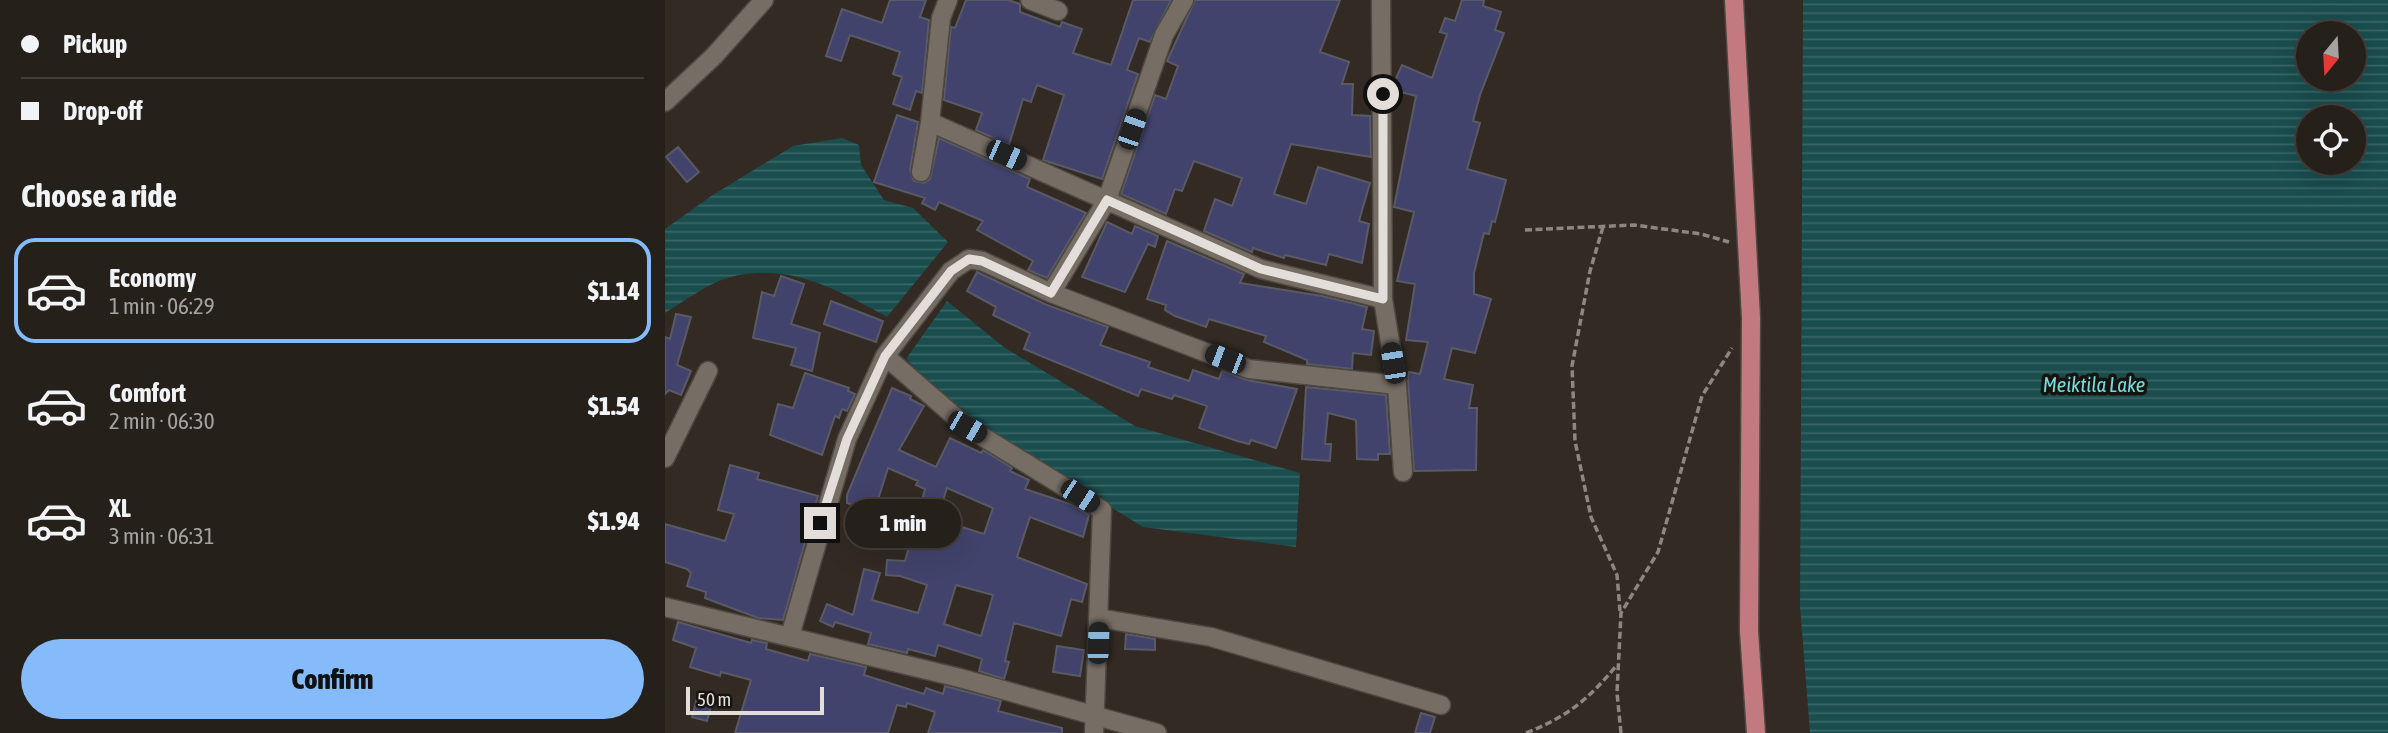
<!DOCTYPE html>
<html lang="en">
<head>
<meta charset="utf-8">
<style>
	body { margin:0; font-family:"Asap Condensed",sans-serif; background:#322d27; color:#f1f3f6; height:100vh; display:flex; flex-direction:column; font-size:26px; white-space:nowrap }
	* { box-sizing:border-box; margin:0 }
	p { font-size:23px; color:#a4a3a2 }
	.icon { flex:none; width:38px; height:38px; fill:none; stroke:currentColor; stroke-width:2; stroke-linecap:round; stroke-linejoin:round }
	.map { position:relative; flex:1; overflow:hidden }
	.sheet { display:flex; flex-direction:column; background:#26201a; width:665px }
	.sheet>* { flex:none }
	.hud { display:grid; align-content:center; height:154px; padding:0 21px; background:#26201a }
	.needle { width:46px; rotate:198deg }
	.controls { position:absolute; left:1631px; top:21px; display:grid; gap:14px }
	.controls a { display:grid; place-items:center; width:70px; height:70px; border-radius:50%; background:#26201a; box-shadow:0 7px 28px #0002,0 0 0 2px #423e39; font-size:35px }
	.scale { position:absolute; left:21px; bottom:18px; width:138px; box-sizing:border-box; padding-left:7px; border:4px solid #e3ded9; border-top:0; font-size:19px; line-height:24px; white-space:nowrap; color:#e3ded9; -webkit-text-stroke:5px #171410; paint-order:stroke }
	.end { position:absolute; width:32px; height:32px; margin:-16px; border:9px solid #e3ded9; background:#111; box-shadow:0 0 0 4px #111 }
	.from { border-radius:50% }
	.bubble { position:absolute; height:49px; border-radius:24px; background:#26201a; box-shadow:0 7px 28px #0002,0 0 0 2px #423e39; font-size:23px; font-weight:800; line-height:49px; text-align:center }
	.car { position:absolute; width:21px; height:42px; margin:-21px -10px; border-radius:9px; box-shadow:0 0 5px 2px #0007; background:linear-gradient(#222 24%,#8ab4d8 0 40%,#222 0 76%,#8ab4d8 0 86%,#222 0) }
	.hud b { display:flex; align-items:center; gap:24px; height:66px; font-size:26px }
	.hud b+b { border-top:2px solid #423e39 }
	.hud i { width:18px; height:18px; background:#f1f3f6 }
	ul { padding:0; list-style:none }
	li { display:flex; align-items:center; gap:21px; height:105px; margin:0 14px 10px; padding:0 7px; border:4px solid transparent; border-radius:21px }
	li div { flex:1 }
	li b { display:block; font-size:26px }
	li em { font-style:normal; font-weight:800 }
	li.on { border-color:#85bbfb }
	li>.icon { width:63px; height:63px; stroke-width:1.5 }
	h2 { padding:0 21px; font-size:32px; line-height:84px }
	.primary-button { display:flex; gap:14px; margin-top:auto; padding:14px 21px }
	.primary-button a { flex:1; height:80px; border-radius:42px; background:#85bbfb; color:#111; font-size:28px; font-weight:800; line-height:80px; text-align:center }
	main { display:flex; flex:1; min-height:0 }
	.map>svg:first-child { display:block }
	.water { fill:url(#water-rules); fill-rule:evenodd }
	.building { fill:#42436c; stroke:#595a65; stroke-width:2; fill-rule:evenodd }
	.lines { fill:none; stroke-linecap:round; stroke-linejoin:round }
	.minor-casing { stroke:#4e4841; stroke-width:21 }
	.major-casing { stroke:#4e4841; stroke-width:21 }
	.path { stroke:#8d8781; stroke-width:3.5; stroke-dasharray:7 3.5; stroke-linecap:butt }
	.minor { stroke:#766d65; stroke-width:18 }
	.major { stroke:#c27980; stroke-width:18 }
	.route { stroke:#e3ded9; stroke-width:9 }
	.labels { text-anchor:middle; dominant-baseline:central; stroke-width:7; stroke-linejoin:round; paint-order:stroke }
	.water-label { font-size:21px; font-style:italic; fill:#73dddf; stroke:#171410 }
</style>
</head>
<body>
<main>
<section class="sheet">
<div class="hud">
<b><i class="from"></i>Pickup</b>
<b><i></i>Drop-off</b>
</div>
<h2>Choose a ride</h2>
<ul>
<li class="on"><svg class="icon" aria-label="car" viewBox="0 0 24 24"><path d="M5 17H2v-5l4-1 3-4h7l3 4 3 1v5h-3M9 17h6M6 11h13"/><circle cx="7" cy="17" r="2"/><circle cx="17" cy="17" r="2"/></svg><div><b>Economy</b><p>1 min · 06:29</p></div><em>$1.14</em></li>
<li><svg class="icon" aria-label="car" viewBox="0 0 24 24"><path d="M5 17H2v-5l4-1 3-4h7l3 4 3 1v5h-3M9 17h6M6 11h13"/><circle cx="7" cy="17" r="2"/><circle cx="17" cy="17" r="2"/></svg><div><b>Comfort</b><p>2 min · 06:30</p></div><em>$1.54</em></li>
<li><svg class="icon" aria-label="car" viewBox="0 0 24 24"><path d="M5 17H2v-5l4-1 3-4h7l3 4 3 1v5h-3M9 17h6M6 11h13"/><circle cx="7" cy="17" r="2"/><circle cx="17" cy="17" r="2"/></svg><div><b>XL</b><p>3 min · 06:31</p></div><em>$1.94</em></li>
</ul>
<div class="primary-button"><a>Confirm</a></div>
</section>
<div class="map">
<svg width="1723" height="733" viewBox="0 0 1723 733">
	<defs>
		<pattern id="water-rules" width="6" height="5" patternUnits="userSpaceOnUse" patternTransform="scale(1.75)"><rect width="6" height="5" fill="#194d4e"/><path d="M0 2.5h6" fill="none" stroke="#3a6667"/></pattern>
	</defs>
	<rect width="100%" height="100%" fill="#322a23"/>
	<path class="water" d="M1138,0H1723V733H1145L1135,606ZM1689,33V79H1643V33ZM1689,117V163H1643V117Z
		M177,138L194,145L196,165L219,200L248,208L283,242L222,317C171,289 122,261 62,278C41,285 19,301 0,313V229L46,196L128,146Z
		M282,301L340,348L470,426L635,473L631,547L478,527L301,418L241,359Z"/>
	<path class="building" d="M225,0H261L255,17L264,20L257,93L251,91L245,110L228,104L237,77L228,74L235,52L185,35L176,61L161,56L177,9L217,23Z
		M301,0H343L355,4V12L395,27L397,22L417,29L408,53L446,65L468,0H506L485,42L474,38L462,70L473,74L437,179L378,160L399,95L372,85L366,102L358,99L344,145L311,130L317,113L279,100L286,27L290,28Z
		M530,0H675L655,52L684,62L677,84H688L687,115L705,116L706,157L626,144L609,194L641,204L653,167L705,183L694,221L704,224L697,263L664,254L661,265L620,255L619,258L588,248L587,252L539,231L550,199L567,206L577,178L529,161L517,191L510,189L501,214L456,194L490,95L501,99L513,66L502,61Z
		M797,0H819L818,6L836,12L830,30L839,33L815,95L808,121L815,123L802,169L841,180L830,222L827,221L824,234L819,233L809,273V294L826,299L810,353L787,348L779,379L808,385L804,408H812L811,470L749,471L743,381L744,372L755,374L763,342L741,340L750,284L732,281L749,212L729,207L751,96L728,90V85L737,65L767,78L782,34L775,32L780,18L790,21Z
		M232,115L253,122L245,170L249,181L259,183L265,179L274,138L365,179L362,187L421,213L382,278L363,270L368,261L312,230L318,221L274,202L270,210L257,203L260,198L209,182Z
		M13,147L34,172L22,182L1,157Z
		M442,222L467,234L470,226L493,236L490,247L483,244L460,292L417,277Z
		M502,241L579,274L575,283L657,296L702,307L697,329L709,331L706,355L688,353L687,369L642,364V360L599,342L601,336L544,319L541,327L510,316L500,310L501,305L482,299Z
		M312,272L382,305L443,327L435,345L485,362L483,367L524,381L528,370L554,379L557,371L582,380L632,389L611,448L586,440L584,444L572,441L534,428L542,406L509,395L507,399L476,389L473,396L359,349L365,333L328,315L331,307L302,291Z
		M116,276L139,284L126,324L155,333L147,371L126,365L131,348L88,338L97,292L109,296Z
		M166,301L218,321L211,342L159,324Z
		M11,314L26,317L12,365L26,371L16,395L4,390L0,394V337L5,339Z
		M140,373L184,388L183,391L190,394L182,411L177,409L174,418L170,416L157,455L105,435L113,404L128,408Z
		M641,387L721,395L725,454H713V460L692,459L691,420L663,413L660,444H666L665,461L637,459Z
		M227,388L246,396L245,399L259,406L234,450L271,467L285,438L316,453L318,450L347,468L345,471L364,480L360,489L405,504L424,515L418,537L365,517L352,557L422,584L417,602L406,599L396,636L349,623L340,661L344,662L339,679L314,671L317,659L273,645L270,656L243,649L242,653L203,644L206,633L170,622L168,627L155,621L162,604L188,615L199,569L215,573L207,600L253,613L262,585L235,576L221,575L222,560L240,561L260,489L251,485L253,481L223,468L209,512L182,503V495ZM282,488L328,508L319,534L272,519ZM291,585L328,595L316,636L279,624Z
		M65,465L94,473L92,479L153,496L118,620L93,618L40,598L41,592L22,586L26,573L22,569L0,562V524L60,541L69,514L53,510Z
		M13,622L86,643L87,640L102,643L101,649L143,661L145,654L201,667L199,675L259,694L261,688L278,694L280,686L336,701L333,711L397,728V733H263L270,712L242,703L241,707L232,705L223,733H70L86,680L56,672L55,676L25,667L31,648L8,640Z
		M461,634L490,639V650L460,649Z
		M392,646L419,650L415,676L388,672Z
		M32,698L47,703L42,721L27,717Z
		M756,713L770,717L765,733H750Z"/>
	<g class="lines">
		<g class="minor-casing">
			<path id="minor" d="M283,0L276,18L265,122L596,269L718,299
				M365,0L393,11
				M716,0L718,299L732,385L738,472
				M0,102L49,56L99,0
				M256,172L265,122
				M386,293L442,200L499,35L519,0
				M0,458L43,371
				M0,607L295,678L492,733
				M434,618L546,637L776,705
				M125,636L182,439L220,356
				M429,733L437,510L302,427L220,356L286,271L304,259L317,261L386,293L584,369L732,385"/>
		</g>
		<g class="major-casing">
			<path id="major" d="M1069,0L1086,318L1084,631L1091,733"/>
		</g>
		<path class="path" d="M938,227L925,271L907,366L910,441L926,517L952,575L955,611
			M860,230L969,225L1036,234L1064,242
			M861,733C902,717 924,699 952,665
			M956,733L952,693L956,613L993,552L1037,396L1067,348"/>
		<use href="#minor" class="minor"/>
		<use href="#major" class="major"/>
	</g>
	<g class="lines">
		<path class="route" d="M155,523L182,439L220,356L286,271L304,259L317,261L386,293L442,200L596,269L718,299V94"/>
	</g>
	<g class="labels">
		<g class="water-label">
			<text x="1429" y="384">Meiktila Lake</text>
		</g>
	</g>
</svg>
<div class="controls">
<a><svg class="needle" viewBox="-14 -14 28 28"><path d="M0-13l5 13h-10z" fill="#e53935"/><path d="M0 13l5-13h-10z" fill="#a4a3a2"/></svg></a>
<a><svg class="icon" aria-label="locate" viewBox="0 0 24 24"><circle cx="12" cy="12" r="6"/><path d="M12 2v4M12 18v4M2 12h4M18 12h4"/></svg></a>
</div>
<div class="scale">50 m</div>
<i class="end from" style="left:718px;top:94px"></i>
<i class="end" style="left:155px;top:523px"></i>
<div class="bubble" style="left:180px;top:499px;width:116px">1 min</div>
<i class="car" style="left:467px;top:129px;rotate:19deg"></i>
<i class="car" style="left:341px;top:155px;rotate:114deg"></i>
<i class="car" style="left:560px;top:359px;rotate:291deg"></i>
<i class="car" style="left:728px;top:363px;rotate:351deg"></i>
<i class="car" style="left:302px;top:427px;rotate:120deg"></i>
<i class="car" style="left:415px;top:496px;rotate:123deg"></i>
<i class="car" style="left:433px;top:643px;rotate:2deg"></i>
</div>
</main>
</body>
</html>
